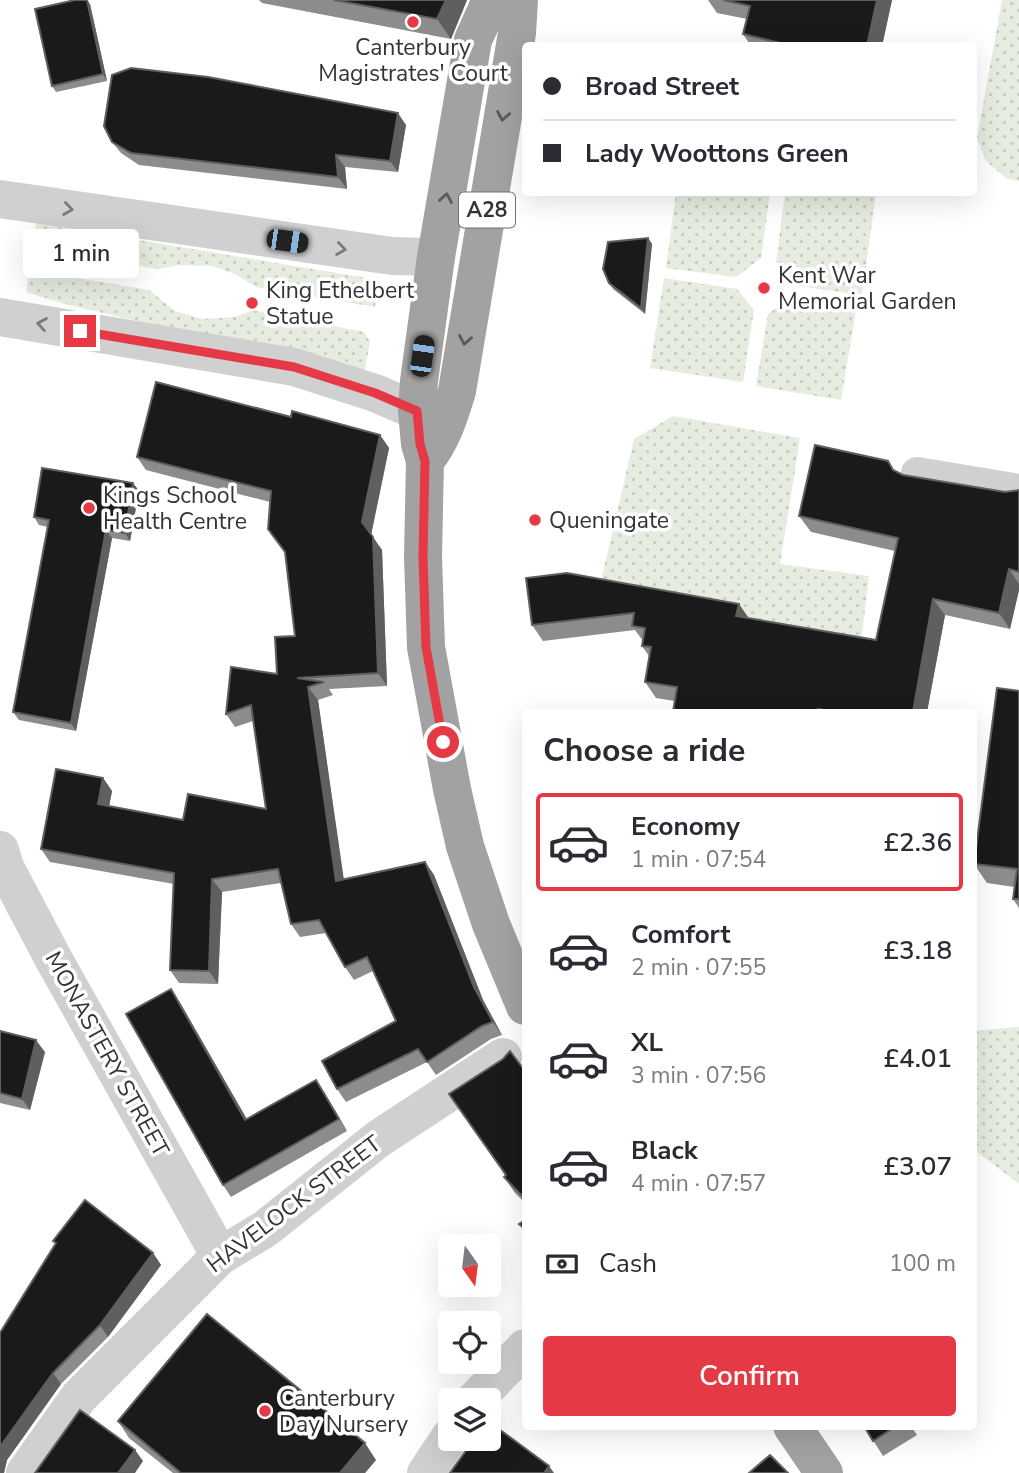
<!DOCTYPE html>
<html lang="en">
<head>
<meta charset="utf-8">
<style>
	body { margin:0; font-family:"Nunito Sans",sans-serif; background:#f7f7f7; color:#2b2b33; height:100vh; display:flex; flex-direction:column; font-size:26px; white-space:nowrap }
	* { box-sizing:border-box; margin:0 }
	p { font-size:23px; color:#7c7c81 }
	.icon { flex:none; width:38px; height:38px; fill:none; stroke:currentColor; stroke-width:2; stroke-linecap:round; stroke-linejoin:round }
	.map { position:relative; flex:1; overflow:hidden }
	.details { position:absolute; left:522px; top:709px; width:455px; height:721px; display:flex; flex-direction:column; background:#fff; border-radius:7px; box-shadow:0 7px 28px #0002 }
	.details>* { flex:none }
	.banner { position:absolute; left:522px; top:42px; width:455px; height:154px; border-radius:7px; box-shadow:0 7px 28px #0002; display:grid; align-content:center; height:154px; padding:0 21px; background:#fff }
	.needle { width:46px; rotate:166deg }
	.controls { position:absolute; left:438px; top:1234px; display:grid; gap:14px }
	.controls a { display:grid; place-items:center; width:63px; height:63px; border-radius:7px; background:#fff; box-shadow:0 7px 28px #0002; font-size:35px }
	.end { position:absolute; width:32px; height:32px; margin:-16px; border:9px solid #e63946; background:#fff; box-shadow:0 0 0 4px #fff }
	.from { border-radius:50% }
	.bubble { position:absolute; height:49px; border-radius:7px; background:#fff; box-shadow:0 7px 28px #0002; font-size:23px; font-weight:600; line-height:49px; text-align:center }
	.car { position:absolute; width:21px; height:42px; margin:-21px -10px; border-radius:9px; box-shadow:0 0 5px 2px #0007; background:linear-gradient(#222 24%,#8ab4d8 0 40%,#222 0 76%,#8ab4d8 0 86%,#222 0) }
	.banner b { display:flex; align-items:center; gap:24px; height:66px; font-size:26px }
	.banner b+b { border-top:2px solid #e1e1e2 }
	.banner i { width:18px; height:18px; background:#2b2b33 }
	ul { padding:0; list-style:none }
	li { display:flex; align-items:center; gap:21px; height:98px; margin:0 14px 10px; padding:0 7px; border:4px solid transparent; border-radius:7px }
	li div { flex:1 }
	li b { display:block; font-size:26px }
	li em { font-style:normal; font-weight:600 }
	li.active { border-color:#e63946 }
	li>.icon { width:63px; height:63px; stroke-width:1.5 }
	h2 { padding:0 21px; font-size:32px; line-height:84px }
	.pay { display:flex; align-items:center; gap:18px; height:77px; padding:0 21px; font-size:26px }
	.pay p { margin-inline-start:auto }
	.cta { display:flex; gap:14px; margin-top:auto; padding:14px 21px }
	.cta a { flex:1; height:80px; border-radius:7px; background:#e63946; color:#fff; font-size:28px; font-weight:600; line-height:80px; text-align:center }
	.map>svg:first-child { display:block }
	.grass { fill:url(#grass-dots) }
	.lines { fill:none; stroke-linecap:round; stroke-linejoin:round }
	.pedestrian { stroke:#d0d0d0; stroke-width:32 }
	.minor { stroke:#d0d0d0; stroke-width:38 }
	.trunk { stroke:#a2a2a2; stroke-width:38 }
	.wall { fill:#8c8c8c }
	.shaded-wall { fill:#5f5f5f }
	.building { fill:#1a1a1a; stroke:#5f5f5f; stroke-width:2 }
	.oneway { stroke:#5a5a5a }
	.oneway2 { stroke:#7a7a7a }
	.route { stroke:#e63946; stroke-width:9 }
	.poi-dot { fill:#e63946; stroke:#fff; stroke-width:2.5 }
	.labels { text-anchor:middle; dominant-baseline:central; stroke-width:7; stroke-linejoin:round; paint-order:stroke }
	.shield { fill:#fff; stroke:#707070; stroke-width:2 }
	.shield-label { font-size:21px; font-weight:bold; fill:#333 }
	.poi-label { font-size:23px; fill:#333; stroke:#fff; text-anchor:start }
	.street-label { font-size:23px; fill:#333; stroke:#fff }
</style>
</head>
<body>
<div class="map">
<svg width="1019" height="1473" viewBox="0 0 1019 1473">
	<defs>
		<pattern id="grass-dots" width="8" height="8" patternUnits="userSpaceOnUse" patternTransform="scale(1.75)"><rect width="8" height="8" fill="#e6ecdf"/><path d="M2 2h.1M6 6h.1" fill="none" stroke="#c6cbc0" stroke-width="1.8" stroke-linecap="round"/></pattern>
	</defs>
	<rect width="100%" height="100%" fill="#fff"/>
	<path class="grass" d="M1002,0H1019V181L1006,178L986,161L977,138Z
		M676,193H770L761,258L736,277L666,268Z
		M785,193H876L862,295L791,285L776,262Z
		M36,223L379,280L375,307L256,287L235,274L212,266L181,265L157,269L33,247Z
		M29,270L149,290L175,311L202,319L234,317L253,310L364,332L370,342L364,375L69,305L26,292Z
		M664,278L737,289L754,310L743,382L650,368Z
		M788,299L856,310L841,400L756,386L768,314Z
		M673,416L800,438L780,564L869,576L860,651L598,594L634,439Z
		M1019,1027V1184L973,1149V1031Z"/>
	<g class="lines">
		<path class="pedestrian" d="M917,473L1019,490"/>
		<path class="minor" d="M0,199L392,256L436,257
			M0,317L294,367L375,393L417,411L447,419
			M0,850L5,867L53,958L220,1256
			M475,1400L525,1348
			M25,1473L79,1397L220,1256L265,1229L378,1139L503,1057
			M426,1473L450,1437"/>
		<path class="trunk" d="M491,0L473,40L436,257L419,381L417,411L420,444L425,461L423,557L426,647L452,789L465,846L491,924L525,1006
			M425,461C442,440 449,417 457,391L517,33L519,0
			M792,1426L824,1473"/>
	</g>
	<path class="wall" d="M259,0H467L451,39L262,3Z
		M708,0H892L882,46H751L743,34L747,19L717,13Z
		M90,4L107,81L56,92L52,86Z
		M406,125L398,172L345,167L347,189L139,165L121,153L112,142Z
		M648,238L652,244L645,314L613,289L609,283Z
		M291,417L380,435L389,448L371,535L382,550L387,686L329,689L333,695L318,700L343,879L425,862L434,875L483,1000L502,1035L491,1039L436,1075L427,1062L346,1102L337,1089L396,1021L373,971L354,980L345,967L326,933L300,937L291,924L281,883L222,892L218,984L179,983L170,970L174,884L50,862L41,849L103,778L112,791L109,806L183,820L266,809L253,721L235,727L226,714L277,674L295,636L286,553L268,529L270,502L146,470L137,457Z
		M896,472L903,475L1005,492L1019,490V590L1010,629L945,615L927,712H673L675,701L656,698L645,682L649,656L642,646L643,641L635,630L543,641L532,625L526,578L739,604L749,619L876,640L895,551L811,532L799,516Z
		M133,483L139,491L130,541L112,538L76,731L19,720L13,712L48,527L39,525L34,517Z
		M1019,691V908L1013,899L1014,887L987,883L974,864Z
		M179,1001L247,1119L324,1092L347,1131L231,1197L223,1185Z
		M0,1031L45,1052L30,1110L0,1103Z
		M525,1071V1203L515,1193L504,1177L506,1175Z
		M53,1241L153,1253L161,1265L108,1337L61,1384L7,1460L4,1473H0L56,1244Z
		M118,1421L376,1460L365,1473H173L129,1438Z
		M864,1426H911L917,1435L883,1456Z"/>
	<path class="shaded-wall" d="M87,0L90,4L107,81L103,74Z
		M446,0H467L451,39L437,19Z
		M877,0H892L882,46H867Z
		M398,113L406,125L398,172L390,161Z
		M336,155L345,167L347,189L338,177Z
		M648,238L652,244L645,314L641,308Z
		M380,435L389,448L371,535L362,522Z
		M133,483L139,491L130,541L125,533Z
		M106,530L112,538L76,731L71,723Z
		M373,537L382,550L387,686L378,673Z
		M1009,569L1019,584V590L1010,629L999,613Z
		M933,599L945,615L927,712H913Z
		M739,604L750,620L736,616Z
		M308,687L318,700L346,894L336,881Z
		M103,778L112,791L107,817L98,804Z
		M425,862L434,875L483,1000L502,1035L493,1022L474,987Z
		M212,879L222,892L218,984L209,971Z
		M171,989L179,1001L254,1132L245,1120Z
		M36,1040L45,1052L30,1110L22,1099Z
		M316,1080L324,1092L347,1131L339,1119Z
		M153,1253L161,1265L108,1337L100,1325Z
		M53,1373L61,1384L7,1460L4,1473H0V1447Z
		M365,1443L376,1460L365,1473H340Z
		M135,1450L143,1461L135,1473H118Z
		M549,1466L554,1473H544Z"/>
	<path class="building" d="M75,0H87L103,74L52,86L35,9Z
		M334,0H446L437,19Z
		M723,0H877L867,46H792L743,34L750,6Z
		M131,68L208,77L398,113L390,161L336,155L338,177L131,153L112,142L104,126L112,75Z
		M648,238L641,308L609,283L603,269L608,242Z
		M156,382L291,417L292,411L380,435L362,522L373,537L378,673L297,678L324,682L308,687L336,881L425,862L474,987L493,1022L482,1026L427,1062L418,1049L337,1089L322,1061L396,1021L367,957L345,967L319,920L291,924L278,869L212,879L209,971L170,970L174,873L41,849L56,769L103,778L98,804L183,820L188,794L266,809L251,705L226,714L231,667L277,674L275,637L295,636L285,552L268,529L271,491L137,457Z
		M815,445L888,461L893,470L903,475L1005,492L1019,490V572L1009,569L999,613L933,599L913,712H838L818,709V712H673L677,687L645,682L651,647L642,646L645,628L632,626L634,613L532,625L526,578L567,573L739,604L736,616L876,640L898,538L799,516Z
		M42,468L133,483L125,533L106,530L71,723L13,712L49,520L34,517Z
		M997,688L1019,691V899H1013L1017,869L974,864Z
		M171,989L245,1120L316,1080L339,1119L223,1185L126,1014Z
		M0,1031L36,1040L22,1099L0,1093Z
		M510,1051L525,1071V1199L504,1177L506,1175L449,1094L503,1059Z
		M85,1200L153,1253L100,1325L53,1373L0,1447V1333L56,1243L53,1241Z
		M525,1220V1229L519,1224Z
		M207,1314L365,1443L340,1473H181L118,1421Z
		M80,1410L135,1450L118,1473H35Z
		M488,1421L549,1466L544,1473H450L475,1438H488Z
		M864,1426H896L873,1441Z
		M770,1455L788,1473H749Z"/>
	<defs><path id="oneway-chevron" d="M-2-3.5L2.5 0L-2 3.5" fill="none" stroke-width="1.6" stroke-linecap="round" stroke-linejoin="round" transform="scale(1.75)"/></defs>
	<g class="oneway">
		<use href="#oneway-chevron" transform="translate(503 116) rotate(100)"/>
		<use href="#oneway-chevron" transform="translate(446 198) rotate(-80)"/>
		<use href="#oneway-chevron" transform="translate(465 340) rotate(100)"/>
	</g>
	<g class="oneway2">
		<use href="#oneway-chevron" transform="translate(68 209) rotate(8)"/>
		<use href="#oneway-chevron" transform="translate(341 249) rotate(8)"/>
		<use href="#oneway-chevron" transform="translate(42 324) rotate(-170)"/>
	</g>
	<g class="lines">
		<path class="route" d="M80,331L294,367L375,393L417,411L420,444L425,461L423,557L426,647L443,742"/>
	</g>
	<g class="poi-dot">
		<circle cx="413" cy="22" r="7"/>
		<circle cx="764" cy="288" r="7"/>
		<circle cx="252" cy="303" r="7"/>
		<circle cx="89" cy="508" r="7"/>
		<circle cx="535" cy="520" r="7"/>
		<circle cx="265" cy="1411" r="7"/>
	</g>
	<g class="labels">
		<rect class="shield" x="459" y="192.5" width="56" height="35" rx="5"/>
		<g class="shield-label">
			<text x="487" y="210">A28</text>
		</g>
		<g class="poi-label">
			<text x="413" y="47" text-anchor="middle">Canterbury<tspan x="413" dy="26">Magistrates' Court</tspan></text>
			<text x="778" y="275">Kent War<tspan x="778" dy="26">Memorial Garden</tspan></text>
			<text x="266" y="290">King Ethelbert<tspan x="266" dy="26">Statue</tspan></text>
			<text x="103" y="495">Kings School<tspan x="103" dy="26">Health Centre</tspan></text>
			<text x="549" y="520">Queningate</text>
			<text x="279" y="1398">Canterbury<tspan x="279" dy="26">Day Nursery</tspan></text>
		</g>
		<g class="street-label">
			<text transform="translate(107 1054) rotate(61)">MONASTERY STREET</text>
			<text transform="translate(294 1204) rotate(-37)">HAVELOCK STREET</text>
		</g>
	</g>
</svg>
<div class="controls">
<a><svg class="needle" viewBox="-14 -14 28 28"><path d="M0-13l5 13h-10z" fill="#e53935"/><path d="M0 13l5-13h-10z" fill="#7c7c81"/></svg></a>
<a><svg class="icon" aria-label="locate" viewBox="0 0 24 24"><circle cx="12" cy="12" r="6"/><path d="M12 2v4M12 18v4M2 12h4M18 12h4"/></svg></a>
<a><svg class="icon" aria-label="layers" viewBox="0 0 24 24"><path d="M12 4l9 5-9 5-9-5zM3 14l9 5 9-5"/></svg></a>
</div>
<i class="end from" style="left:443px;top:742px"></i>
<i class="end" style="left:80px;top:331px"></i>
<div class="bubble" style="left:23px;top:229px;width:116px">1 min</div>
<i class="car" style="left:287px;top:241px;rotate:98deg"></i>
<i class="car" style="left:422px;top:356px;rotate:8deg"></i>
<div class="banner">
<b><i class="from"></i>Broad Street</b>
<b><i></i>Lady Woottons Green</b>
</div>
<section class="details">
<h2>Choose a ride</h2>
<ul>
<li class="active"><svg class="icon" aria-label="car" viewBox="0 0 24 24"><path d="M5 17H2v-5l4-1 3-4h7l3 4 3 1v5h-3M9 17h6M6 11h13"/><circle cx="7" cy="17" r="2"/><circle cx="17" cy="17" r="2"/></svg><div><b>Economy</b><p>1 min · 07:54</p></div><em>£2.36</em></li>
<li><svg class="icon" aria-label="car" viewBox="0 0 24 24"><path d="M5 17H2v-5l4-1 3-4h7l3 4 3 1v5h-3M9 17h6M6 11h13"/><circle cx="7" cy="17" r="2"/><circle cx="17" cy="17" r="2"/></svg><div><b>Comfort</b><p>2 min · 07:55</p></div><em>£3.18</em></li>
<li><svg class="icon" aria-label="car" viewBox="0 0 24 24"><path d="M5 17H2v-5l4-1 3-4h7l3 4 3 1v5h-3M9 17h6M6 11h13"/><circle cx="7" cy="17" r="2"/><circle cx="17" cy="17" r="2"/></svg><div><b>XL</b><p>3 min · 07:56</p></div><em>£4.01</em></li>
<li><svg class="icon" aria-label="car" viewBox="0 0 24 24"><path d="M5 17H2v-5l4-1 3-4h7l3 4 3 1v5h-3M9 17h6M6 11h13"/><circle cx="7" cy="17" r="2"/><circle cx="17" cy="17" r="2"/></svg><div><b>Black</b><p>4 min · 07:57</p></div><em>£3.07</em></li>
</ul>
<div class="pay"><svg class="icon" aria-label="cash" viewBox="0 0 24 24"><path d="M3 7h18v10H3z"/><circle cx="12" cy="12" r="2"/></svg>Cash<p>100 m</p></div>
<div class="cta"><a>Confirm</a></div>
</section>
</div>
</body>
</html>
